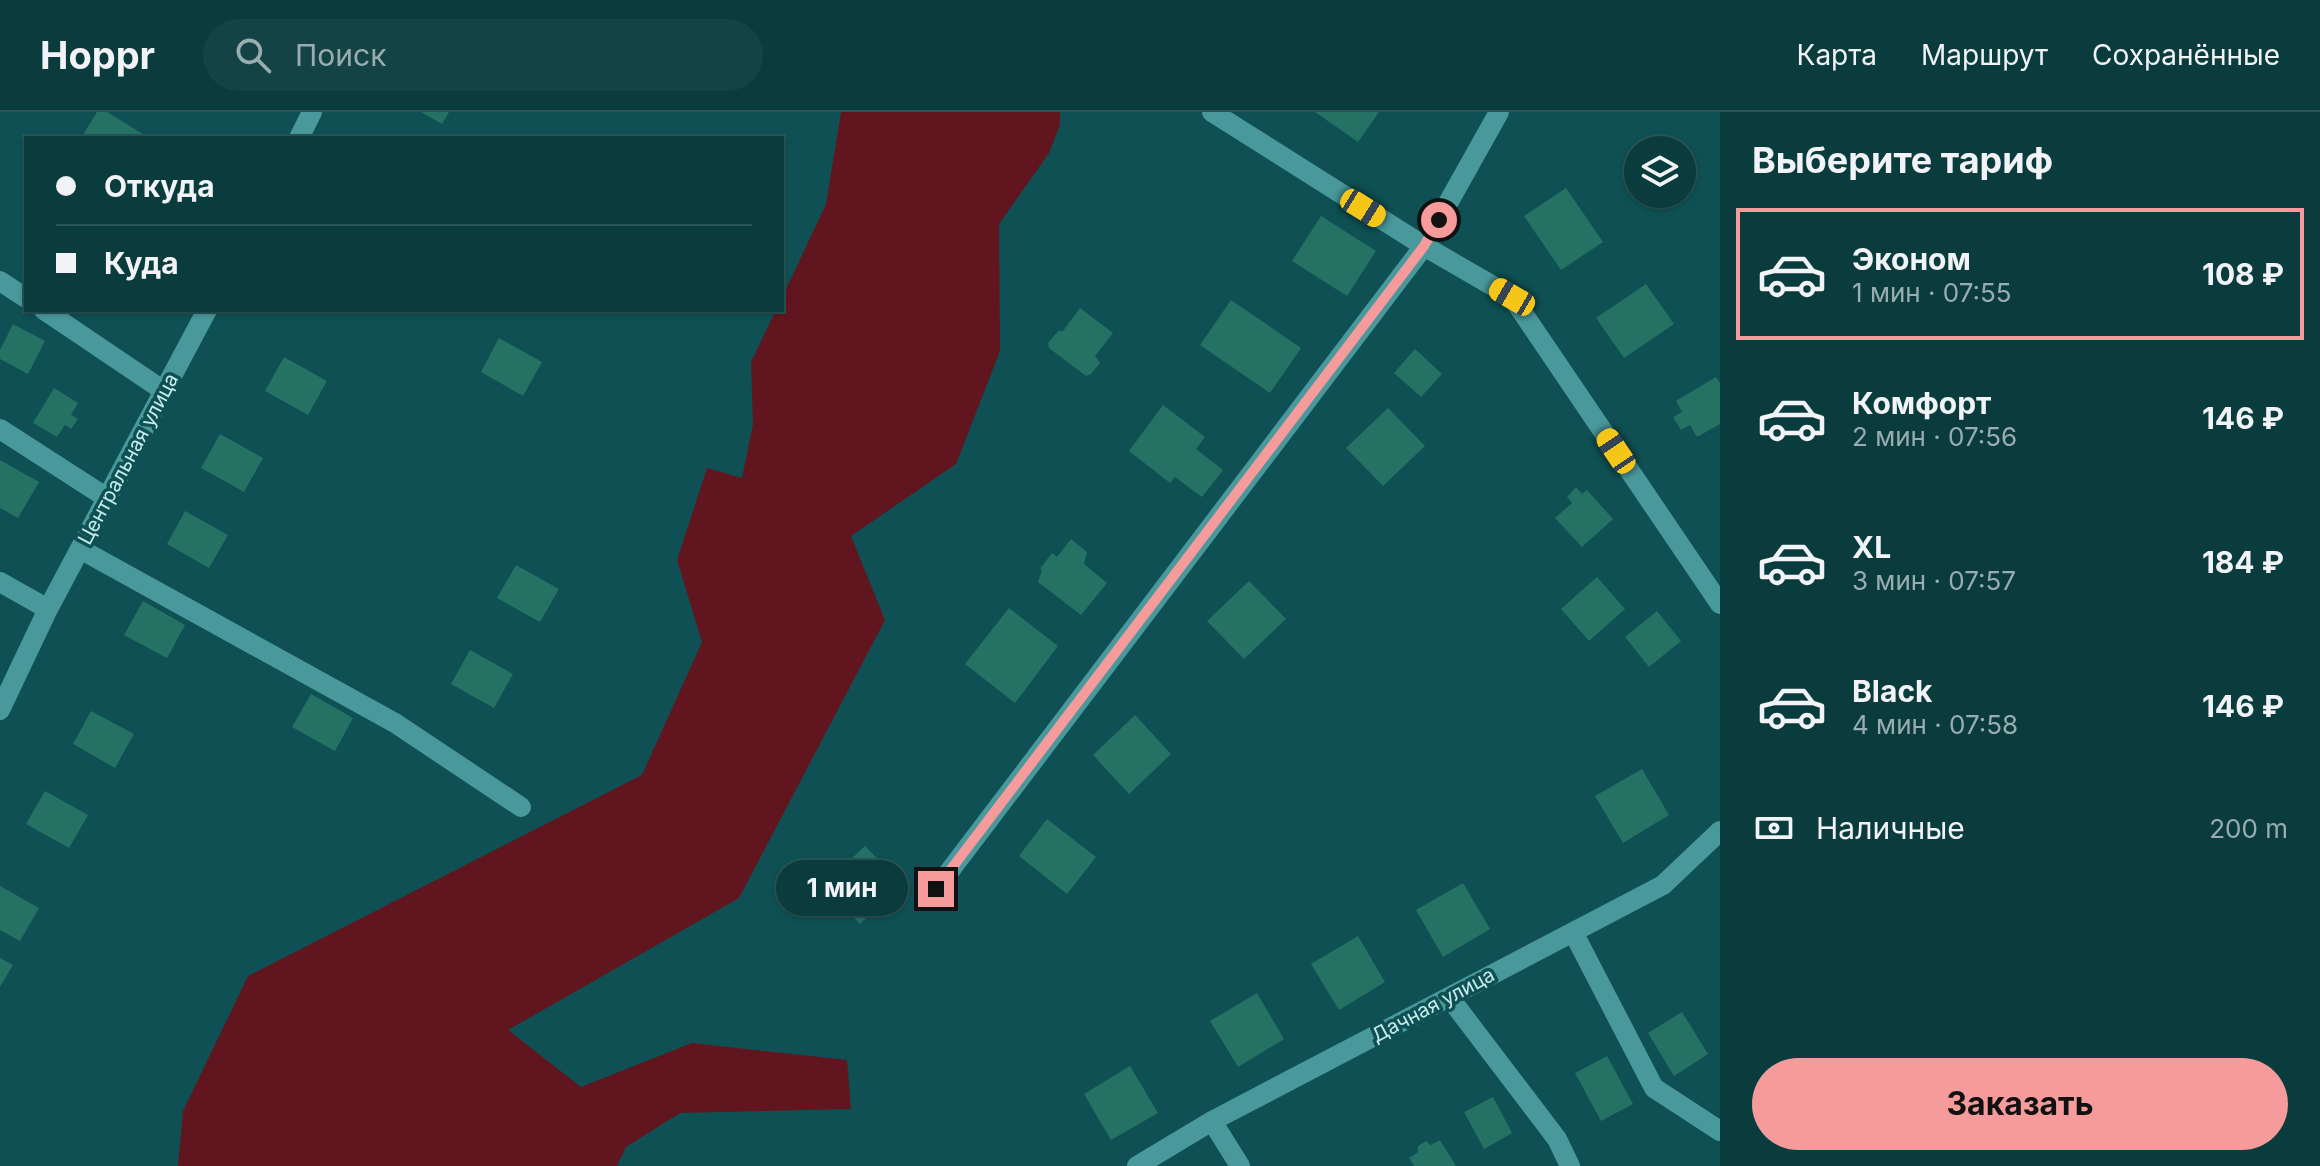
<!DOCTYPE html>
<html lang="ru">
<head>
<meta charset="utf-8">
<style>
	body { margin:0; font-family:Inter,sans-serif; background:#134345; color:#f1f3f6; height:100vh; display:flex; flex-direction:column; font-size:30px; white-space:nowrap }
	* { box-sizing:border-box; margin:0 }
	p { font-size:26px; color:#99adb0 }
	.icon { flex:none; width:44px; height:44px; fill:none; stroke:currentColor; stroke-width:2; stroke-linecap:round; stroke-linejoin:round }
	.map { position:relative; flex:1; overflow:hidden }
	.drawer { display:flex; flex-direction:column; background:#0a3c3e; width:600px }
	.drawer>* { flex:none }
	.hud { position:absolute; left:24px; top:24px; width:760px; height:176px; border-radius:0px; box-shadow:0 2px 6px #0004,0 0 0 2px #2a5658; display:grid; align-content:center; height:176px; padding:0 32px; background:#0a3c3e }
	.buttons { position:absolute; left:1624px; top:24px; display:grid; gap:16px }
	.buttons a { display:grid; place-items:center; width:72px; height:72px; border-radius:50%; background:#0a3c3e; box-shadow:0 2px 6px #0004,0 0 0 2px #2a5658; font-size:40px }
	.end { position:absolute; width:36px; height:36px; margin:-18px; border:10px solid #f59b9c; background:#111; box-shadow:0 0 0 4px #111 }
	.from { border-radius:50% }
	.bubble { position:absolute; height:56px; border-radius:28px; background:#0a3c3e; box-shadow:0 2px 6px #0004,0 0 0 2px #2a5658; font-size:26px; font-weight:700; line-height:56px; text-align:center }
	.car { position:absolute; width:24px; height:48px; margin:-24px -12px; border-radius:10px; box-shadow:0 0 6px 2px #0007; background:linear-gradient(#f5c518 24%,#345 0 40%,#f5c518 0 76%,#345 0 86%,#f5c518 0) }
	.hud b { display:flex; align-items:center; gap:28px; height:76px; font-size:30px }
	.hud b+b { border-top:2px solid #2a5658 }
	.hud i { width:20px; height:20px; background:#f1f3f6 }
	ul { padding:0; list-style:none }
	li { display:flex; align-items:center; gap:24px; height:132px; margin:0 16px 12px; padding:0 16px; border:4px solid transparent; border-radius:0px }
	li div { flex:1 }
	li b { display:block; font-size:30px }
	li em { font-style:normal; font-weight:700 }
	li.on { border-color:#f59b9c }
	li>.icon { width:72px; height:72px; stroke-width:1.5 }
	h2 { padding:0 32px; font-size:36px; line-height:96px }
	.pay { display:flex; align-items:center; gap:20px; height:88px; padding:0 32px; font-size:30px }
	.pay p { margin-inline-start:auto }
	.primary-button { display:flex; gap:16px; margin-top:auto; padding:16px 32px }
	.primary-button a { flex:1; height:92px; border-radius:48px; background:#f59b9c; color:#111; font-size:32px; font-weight:700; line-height:92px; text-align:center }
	header { display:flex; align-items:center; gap:48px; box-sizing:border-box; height:112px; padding:0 40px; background:#0a3c3e; border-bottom:2px solid #2a5658 }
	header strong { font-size:38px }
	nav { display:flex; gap:44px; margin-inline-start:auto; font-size:28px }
	.search { width:560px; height:72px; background:#134345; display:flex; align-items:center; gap:20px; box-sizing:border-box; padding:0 28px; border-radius:44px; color:#99adb0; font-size:30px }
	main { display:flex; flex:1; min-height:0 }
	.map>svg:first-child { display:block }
	.water { fill:#61161f }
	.building { fill:#257265 }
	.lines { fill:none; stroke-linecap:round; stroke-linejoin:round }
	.minor { stroke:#49989b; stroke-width:20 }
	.route { stroke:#f59b9c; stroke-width:10 }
	.labels { text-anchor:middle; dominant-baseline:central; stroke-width:7; stroke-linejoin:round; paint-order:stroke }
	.street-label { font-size:20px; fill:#c6ebec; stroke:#0e5053 }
</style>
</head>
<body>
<header>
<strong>Hoppr</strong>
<div class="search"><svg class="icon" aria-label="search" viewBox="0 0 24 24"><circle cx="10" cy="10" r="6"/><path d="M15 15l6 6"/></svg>Поиск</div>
<nav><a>Карта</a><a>Маршрут</a><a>Сохранённые</a></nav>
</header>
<main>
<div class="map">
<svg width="1720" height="1054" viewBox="0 0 1720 1054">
	<rect width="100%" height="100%" fill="#0e5053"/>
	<path class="water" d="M841,0H1060V13L1049,41L999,112L1000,239L956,352L851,424L885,508L739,786L508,918L581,975L692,931L847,948L851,997L680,1001L626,1035L617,1054H178L183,999L248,864L642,663L702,530L677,448L707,356L742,366L753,312L751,250L776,198H782V186L826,92Z"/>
	<path class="building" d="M97,0H107L146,24L81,26Z
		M421,0H449L442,12Z
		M1315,0H1379L1358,30Z
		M1566,76L1603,130L1561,158L1524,104Z
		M1321,104L1376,139L1347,184L1292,149Z
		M1646,172L1674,212L1624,246L1596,206Z
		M1231,188L1301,236L1270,281L1200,233Z
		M1080,196L1113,221L1095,244L1100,251L1091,262L1086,264L1049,236L1048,231L1058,219H1063Z
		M13,212L45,229L28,262L0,247V238Z
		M499,226L542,250L523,284L481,260Z
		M1415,237L1442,262L1421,285L1394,261Z
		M284,245L327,269L308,303L265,279Z
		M1716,265L1720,271V312L1697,325L1690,313L1681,318L1673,305L1682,300L1676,289Z
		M54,276L78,291L71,303L78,307L71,317L65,313L57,325L33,311Z
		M1163,293L1205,325L1196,337L1223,358L1202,385L1175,365L1170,371L1129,339Z
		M1388,296L1425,334L1383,374L1346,336Z
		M220,322L263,346L244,380L201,356Z
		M0,348L39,370L18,406L0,396Z
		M1576,375L1582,382L1587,378L1613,407L1582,435L1555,406L1572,391L1567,385Z
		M185,399L228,423L209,456L167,432Z
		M1071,427L1087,440L1084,452L1107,471L1081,503L1038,470L1042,458L1040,457L1052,441L1057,445Z
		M516,453L559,477L540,510L497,486Z
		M1597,465L1625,497L1589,529L1561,497Z
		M1249,469L1286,507L1244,547L1207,509Z
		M143,489L185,513L167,546L124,523Z
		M1009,496L1058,534L1015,591L965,552Z
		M1657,499L1681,529L1649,555L1625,525Z
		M470,538L513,562L494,596L451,572Z
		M311,582L353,606L335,639L292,615Z
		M91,599L134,622L115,656L73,632Z
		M1135,603L1171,642L1129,682L1093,643Z
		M1642,657L1669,703L1623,731L1595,684Z
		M45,679L88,703L69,736L26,712Z
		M1047,707L1096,745L1067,782L1019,744Z
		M865,734L902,772L860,812L823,774Z
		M1463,771L1490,817L1443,845L1416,798Z
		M0,774L39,796L20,829L0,818Z
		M1358,824L1385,870L1339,898L1311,852Z
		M0,846L13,853L0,875Z
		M1257,881L1284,927L1238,955L1210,909Z
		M1682,900L1708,942L1674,964L1648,921Z
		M1607,944L1633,992L1601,1009L1575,961Z
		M1130,954L1158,1001L1111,1028L1084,982Z
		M1493,985L1512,1021L1484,1037L1464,1000Z
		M1440,1028L1456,1054H1414L1409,1046L1418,1040V1034L1426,1029L1431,1033Z"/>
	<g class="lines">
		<path class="minor" d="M1212,0L1424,134L1512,185L1720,492
			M299,26L312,0
			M0,169L26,186
			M44,198L164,279
			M0,317L107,386
			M80,437L395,611L521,695
			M0,470L48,497
			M0,598L48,497L207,198
			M936,777L1424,134L1499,0
			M1573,820L1654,976L1720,1019
			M1449,885L1557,1027L1570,1054
			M1212,1009L1240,1054
			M1137,1054L1212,1009L1663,773L1720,719"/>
	</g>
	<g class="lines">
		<path class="route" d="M936,777L1424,134L1439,108"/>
	</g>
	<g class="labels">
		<g class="street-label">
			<text transform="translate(128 347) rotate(-62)">Центральная улица</text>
			<text transform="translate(1433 893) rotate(-28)">Дачная улица</text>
		</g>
	</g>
</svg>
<div class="buttons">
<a><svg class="icon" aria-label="layers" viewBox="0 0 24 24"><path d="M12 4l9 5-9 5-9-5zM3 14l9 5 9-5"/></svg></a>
</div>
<i class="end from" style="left:1439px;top:108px"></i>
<i class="end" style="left:936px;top:777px"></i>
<div class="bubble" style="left:776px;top:748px;width:132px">1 мин</div>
<i class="car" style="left:1363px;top:96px;rotate:122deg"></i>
<i class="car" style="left:1512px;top:185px;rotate:300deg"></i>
<i class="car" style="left:1616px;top:339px;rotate:326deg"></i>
<div class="hud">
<b><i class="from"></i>Откуда</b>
<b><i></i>Куда</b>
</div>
</div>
<section class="drawer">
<h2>Выберите тариф</h2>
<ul>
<li class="on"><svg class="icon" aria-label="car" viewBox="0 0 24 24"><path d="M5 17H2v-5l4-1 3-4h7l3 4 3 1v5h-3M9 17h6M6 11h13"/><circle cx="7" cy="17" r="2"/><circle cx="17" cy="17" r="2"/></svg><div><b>Эконом</b><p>1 мин · 07:55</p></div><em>108 ₽</em></li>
<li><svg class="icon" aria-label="car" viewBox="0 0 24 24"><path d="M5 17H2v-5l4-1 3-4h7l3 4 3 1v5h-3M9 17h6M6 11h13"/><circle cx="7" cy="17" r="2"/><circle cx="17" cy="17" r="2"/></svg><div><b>Комфорт</b><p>2 мин · 07:56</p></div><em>146 ₽</em></li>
<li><svg class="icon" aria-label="car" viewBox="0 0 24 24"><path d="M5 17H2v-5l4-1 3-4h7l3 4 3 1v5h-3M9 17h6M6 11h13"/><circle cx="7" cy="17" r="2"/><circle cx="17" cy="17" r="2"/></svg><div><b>XL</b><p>3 мин · 07:57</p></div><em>184 ₽</em></li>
<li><svg class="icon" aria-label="car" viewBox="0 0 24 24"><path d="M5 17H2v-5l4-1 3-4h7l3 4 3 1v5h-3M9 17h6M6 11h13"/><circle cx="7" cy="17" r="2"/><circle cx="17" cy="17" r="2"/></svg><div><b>Black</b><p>4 мин · 07:58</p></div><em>146 ₽</em></li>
</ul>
<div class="pay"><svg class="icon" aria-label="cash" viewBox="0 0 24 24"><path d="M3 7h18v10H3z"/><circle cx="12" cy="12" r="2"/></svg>Наличные<p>200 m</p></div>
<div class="primary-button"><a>Заказать</a></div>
</section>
</main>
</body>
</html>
